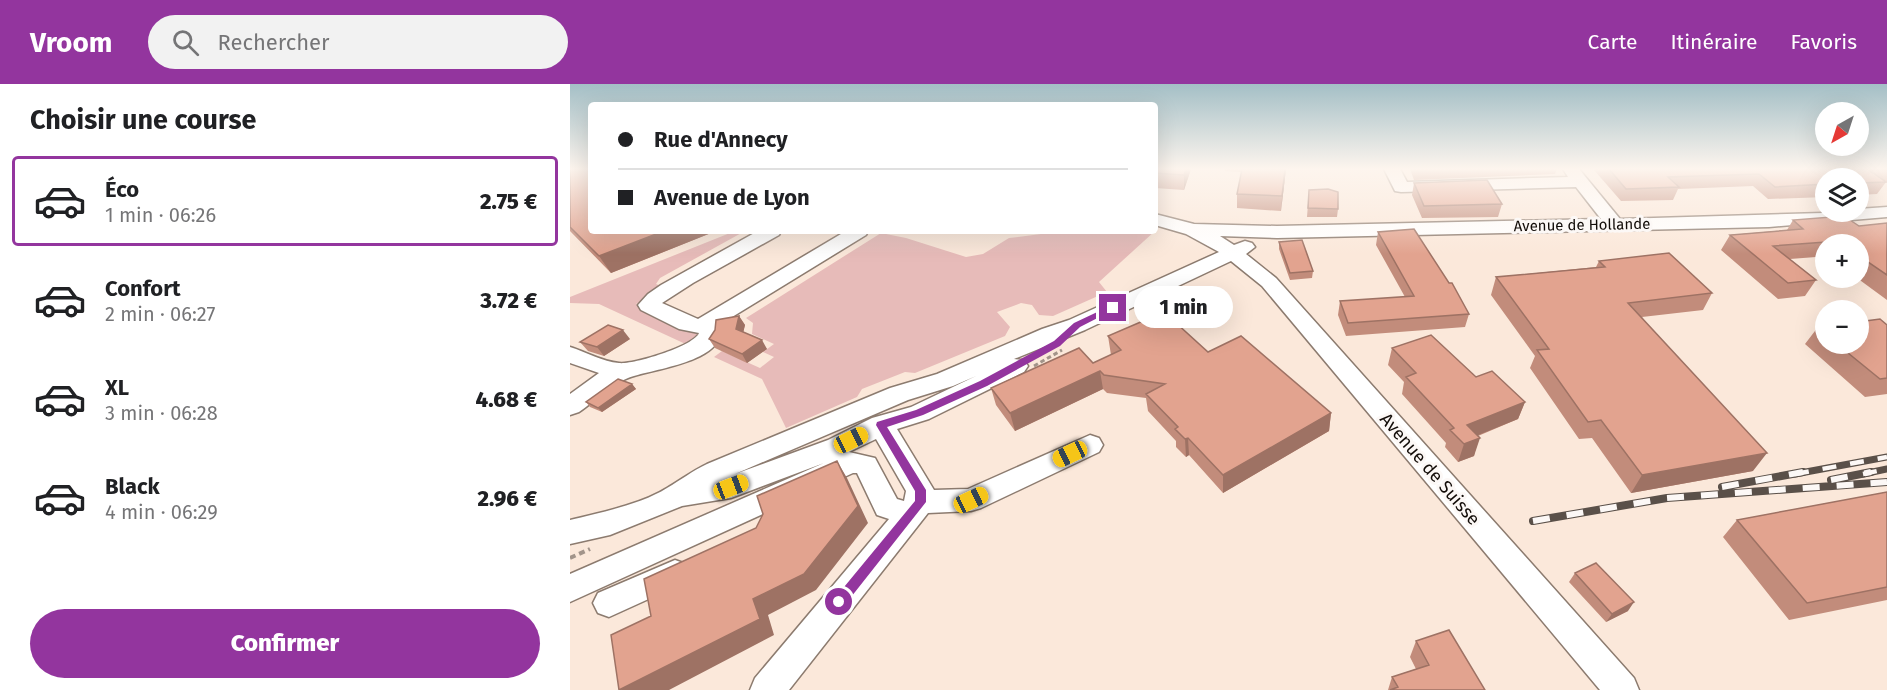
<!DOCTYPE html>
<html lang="fr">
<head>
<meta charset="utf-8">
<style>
	body { margin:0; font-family:"Fira Sans",sans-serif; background:#f2f2f2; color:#202124; height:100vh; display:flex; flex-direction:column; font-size:22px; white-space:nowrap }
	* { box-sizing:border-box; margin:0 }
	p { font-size:20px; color:#757577 }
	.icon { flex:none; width:33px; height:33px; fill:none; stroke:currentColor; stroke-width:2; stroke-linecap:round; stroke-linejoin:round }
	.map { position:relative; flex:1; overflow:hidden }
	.panel { display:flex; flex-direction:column; background:#fff; width:570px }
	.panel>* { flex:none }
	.banner { position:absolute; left:18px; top:18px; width:570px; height:132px; border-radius:6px; box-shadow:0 6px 24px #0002; display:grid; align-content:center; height:132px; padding:0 30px; background:#fff }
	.needle { width:39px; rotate:219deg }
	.buttons { position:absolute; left:1245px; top:18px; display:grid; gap:12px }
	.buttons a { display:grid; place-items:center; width:54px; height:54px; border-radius:50%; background:#fff; box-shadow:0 6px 24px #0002; font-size:30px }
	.end { position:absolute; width:27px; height:27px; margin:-14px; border:8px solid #93359e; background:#fff; box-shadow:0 0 0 3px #fff }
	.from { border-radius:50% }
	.bubble { position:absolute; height:42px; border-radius:21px; background:#fff; box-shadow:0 6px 24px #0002; font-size:20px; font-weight:800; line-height:42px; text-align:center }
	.car { position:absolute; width:18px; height:36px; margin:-18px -9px; border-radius:8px; box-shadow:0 0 4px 2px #0007; background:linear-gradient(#f5c518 24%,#345 0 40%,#f5c518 0 76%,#345 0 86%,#f5c518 0) }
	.banner b { display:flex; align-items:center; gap:21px; height:57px; font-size:22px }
	.banner b+b { border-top:2px solid #e0e0e0 }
	.banner i { width:15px; height:15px; background:#202124 }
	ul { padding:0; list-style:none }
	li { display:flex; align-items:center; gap:18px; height:90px; margin:0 12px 9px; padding:0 18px; border:3px solid transparent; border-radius:6px }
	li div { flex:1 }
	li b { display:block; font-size:22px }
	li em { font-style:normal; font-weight:800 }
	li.on { border-color:#93359e }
	li>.icon { width:54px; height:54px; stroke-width:1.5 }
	h2 { padding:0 30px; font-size:27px; line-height:72px }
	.button { display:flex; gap:12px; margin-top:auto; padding:12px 30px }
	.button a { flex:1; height:69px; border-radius:36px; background:#93359e; color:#fff; font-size:24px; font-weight:800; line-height:69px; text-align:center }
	header { display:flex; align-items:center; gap:36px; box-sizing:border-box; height:84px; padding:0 30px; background:#93359e; color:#fff }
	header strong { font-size:28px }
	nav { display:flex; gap:33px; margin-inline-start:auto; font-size:21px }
	.search { width:420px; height:54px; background:#f2f2f2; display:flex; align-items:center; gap:15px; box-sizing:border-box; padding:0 21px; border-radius:33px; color:#757577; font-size:22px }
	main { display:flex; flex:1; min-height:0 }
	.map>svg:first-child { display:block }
	.green { fill:#e7bbb9 }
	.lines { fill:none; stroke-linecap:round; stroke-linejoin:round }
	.minor-casing { stroke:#8c7b6f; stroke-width:3 }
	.path-far1 { stroke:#a2948a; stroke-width:3; stroke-dasharray:4.5 3; stroke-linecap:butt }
	.path { stroke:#a2948a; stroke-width:4; stroke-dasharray:6 4; stroke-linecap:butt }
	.minor { fill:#fff; fill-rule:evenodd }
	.rail-far1-casing { stroke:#5a5049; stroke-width:7 }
	.rail-casing { stroke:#5a5049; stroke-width:8 }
	.rail-far1 { stroke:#fcf8f6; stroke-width:4.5; stroke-dasharray:14; stroke-linecap:butt }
	.rail { stroke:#fcf8f6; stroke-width:6; stroke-dasharray:17; stroke-linecap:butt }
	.wall { fill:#c28c7b }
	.shaded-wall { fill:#9e7264 }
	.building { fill:#e2a38f; stroke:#9e7264; stroke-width:1.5 }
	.route { fill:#93359e }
	.labels { text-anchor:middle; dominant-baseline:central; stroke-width:6; stroke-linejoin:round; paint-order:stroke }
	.far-street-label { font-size:15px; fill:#120c08; stroke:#fcf8f6 }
	.street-label { font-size:18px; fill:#120c08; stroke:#fcf8f6 }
</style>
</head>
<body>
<header>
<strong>Vroom</strong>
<div class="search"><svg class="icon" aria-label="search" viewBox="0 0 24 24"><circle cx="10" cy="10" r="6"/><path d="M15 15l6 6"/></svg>Rechercher</div>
<nav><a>Carte</a><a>Itinéraire</a><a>Favoris</a></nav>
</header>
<main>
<section class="panel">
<h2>Choisir une course</h2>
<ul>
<li class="on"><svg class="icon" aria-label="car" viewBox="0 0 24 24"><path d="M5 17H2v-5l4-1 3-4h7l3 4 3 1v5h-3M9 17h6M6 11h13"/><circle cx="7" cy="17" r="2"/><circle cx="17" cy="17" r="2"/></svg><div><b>Éco</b><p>1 min · 06:26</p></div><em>2.75 €</em></li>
<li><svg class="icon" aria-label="car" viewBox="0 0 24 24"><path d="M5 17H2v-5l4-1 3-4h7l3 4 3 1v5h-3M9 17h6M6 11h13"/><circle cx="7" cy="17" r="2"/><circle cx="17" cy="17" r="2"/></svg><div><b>Confort</b><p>2 min · 06:27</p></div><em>3.72 €</em></li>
<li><svg class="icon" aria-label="car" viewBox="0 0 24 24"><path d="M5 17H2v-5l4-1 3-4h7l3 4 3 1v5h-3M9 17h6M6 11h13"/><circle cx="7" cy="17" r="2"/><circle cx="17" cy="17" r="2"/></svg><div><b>XL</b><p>3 min · 06:28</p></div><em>4.68 €</em></li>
<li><svg class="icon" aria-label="car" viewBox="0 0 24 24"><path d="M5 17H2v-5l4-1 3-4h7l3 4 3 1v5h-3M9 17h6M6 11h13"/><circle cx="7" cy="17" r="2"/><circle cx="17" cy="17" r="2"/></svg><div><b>Black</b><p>4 min · 06:29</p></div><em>2.96 €</em></li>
</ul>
<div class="button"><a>Confirmer</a></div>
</section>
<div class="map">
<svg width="1317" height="606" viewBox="0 0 1317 606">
	<rect width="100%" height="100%" fill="#fbe8da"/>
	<path class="green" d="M165,147H175L90,194L86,200L95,204L66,220L133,251L122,263L29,220L0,219V213Z
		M476,147H585L529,198L537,208L483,232L469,231L462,221L451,219L427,228L440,243L435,252L345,289L335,288L292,305L287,313L216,344L192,295L144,273L152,267L190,284L204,273L193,268L204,260L182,250L183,239L176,234L311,149L336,154L396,173L413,170L439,154L471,150Z"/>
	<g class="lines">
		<g class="minor-casing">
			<path id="minor" d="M814,85H830L837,98L998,93L993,85H1009L1050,135L1288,128V125L1317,123V133L1199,143L707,154L650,152L664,161L675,157L682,159L685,163L676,170L706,194L1064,594L1069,606H1030L692,202L661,177L515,246L444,275L454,276L458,282L454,288L359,335L327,345L364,406L398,405L520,351L529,354L533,361L529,368L411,424L401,427L358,429L219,606H180L185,594L319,435L307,431L287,389H283L0,518V490L254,379L161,414L112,422L40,451L0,460V436C29,429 72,420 97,404C111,396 122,387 137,380L320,304L367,290L472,245L499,236L649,168L616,150L585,141V130L624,140L707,142L1031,135L1006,103L831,108L825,107ZM406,292L341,323L302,334L258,356L165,390L338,316L383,302ZM306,355L336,407L334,417L327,415L305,374L279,368Z
				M188,147H211L209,151L123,199L92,219L128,235L276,147H298L296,151L149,241C160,278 80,285 58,294C40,301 25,317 9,328L0,331V310L29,289L0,279V263C16,268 33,278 49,279C63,281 124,262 129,249L109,245L71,226L68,221L78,210L91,201Z
				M105,476L116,480L120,489L116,498L39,533L28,529L23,519L28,509Z"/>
		</g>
		<path class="path-far1" d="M464,282L492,266"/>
		<path class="path" d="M0,474L20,465"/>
		<use href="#minor" class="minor"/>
		<g class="rail-far1-casing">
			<path id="rail-far1" d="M1225,390L1317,373
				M1293,390L1317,385"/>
		</g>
		<g class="rail-casing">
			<path id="rail" d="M1261,396L1301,388
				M1152,403L1233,388
				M963,437L1097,414L1317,398"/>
		</g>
		<use href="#rail-far1" class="rail-far1"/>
		<use href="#rail" class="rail"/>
	</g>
	<path class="wall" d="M0,85L21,147H146L41,189L0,147Z
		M585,85H621L614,106L585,104Z
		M655,85H716L711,127L667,124V110L672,88L655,87Z
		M840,85H987L985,90L844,96Z
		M1025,85H1317V98H1316L1307,110L1288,111V94H1256V113L1198,115L1183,102L1108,105L1103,116L1051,117L1024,86Z
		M844,99L932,120L928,133L852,134L842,111Z
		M739,106L768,125L767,133H737Z
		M1223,136L1289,142L1317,139V216L1287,194H1288V160H1256V178H1253L1246,173L1220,175L1246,196L1235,212L1208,215L1151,166L1160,151L1217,146Z
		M808,148L899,230L895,243L776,252L768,231L770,217L835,213L806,161Z
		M709,158L743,187L742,194L720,196L709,165Z
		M1029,177L1142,209L1133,226L1072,233L1183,387L1061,409L1022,354L1009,355L960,284L965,272L921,211L926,193L1026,183Z
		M169,232L175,241L173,248L197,265L177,279L145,264L139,255Z
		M1317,241V310L1295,313L1235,260L1248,243L1256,242V260H1288Z
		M538,252L638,268L761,329L759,347L653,409L619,371L616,373L606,363V357L578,327L576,314L537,309L533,305L445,347L426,321L421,304L523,279L541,271Z
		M60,255L34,272L18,267L10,258Z
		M822,264L906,293L955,318L948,335L908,352L904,372L888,378L875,363L876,359L832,310L834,298L818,281Z
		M62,300L66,305L32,328L20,323L16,318Z
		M1317,408V516L1219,536L1153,453L1167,436Z
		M1005,489L1058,527L1036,538L999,498Z
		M846,557L915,606H818L822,593L846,585L840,573Z"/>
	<path class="shaded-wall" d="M616,85H621L614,106V91Z
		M715,85H716L711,127L712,112Z
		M94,147H146L41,189L29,172Z
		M169,232L175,241L172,254L166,245Z
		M53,246L60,255L34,272L27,263Z
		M192,256L197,265L177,279L172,270Z
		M530,287L533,305L445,347L440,329Z
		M62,300L66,305L32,328L28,324Z
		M955,318L948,335L891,358L897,341Z
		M761,329L759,347L653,409V391Z
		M618,354L619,371L616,373L615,355Z
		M910,354L904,372L888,378L894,360Z
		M1197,369L1183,387L1061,409L1072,391Z
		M267,377L277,394L298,439L246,506L198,531L204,551L99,606H50L183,515Z
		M1064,518L1058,527L1036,538L1042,530Z"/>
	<path class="building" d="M0,85H21V147H94L29,172L0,143Z
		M585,85H616L614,91L585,89Z
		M672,85H715L712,112L667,110Z
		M1039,85H1317V86H1299L1316,98L1288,99V94H1256V100L1205,103L1189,90L1098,93L1109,103L1056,105Z
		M917,96L932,120L854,122L844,99Z
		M758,105L768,108V125L738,124L739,106Z
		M1274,132L1289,142L1317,139V191L1288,171V160H1260L1256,158L1203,162L1246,196L1218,199L1160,151L1233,145L1223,136Z
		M844,145L879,199H882L899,230L778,239L770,217L844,212L808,148Z
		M732,156L743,187L720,189L709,158Z
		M1099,169L1142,209L1058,219L1197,369L1072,391L1031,336L1018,338L967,266L979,265L926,193L1035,183L1029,177Z
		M594,228L638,268L671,252L761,329L653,391L618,354L615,355L605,345L608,343L576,310L595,300L534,291L530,287L440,329L421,304L509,264L523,279L551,266L538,252Z
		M169,232L166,245L192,256L172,270L139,255L145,246L146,236Z
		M1310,235L1317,241V294L1310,295L1267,260H1288V238Z
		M38,241L53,246L27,263L10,258Z
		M1256,242V249L1248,243Z
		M861,251L906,293L922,287L955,318L897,341L910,354L894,360L880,346L884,344L836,293L846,289L822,264Z
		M48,295L62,300L28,324L16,318Z
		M267,377L288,422L234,490L183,515L190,535L49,606L41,551L81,532L74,495L186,444L193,430L187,412Z
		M1317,408V503L1237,519L1167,436Z
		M1026,479L1064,518L1042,530L1005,489Z
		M879,546L915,606H820L828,603L822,593L859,581L846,557Z"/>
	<linearGradient id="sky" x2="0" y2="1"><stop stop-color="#a4bfc6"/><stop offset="0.5" stop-color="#fdf5ee"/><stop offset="1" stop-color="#fdf5ee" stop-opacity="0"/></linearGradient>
	<rect width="1317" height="170" fill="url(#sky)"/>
	<path class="route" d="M540,222L547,224L510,243L490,262L417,302L353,331L317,343L356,406V418L274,522H265L263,518L265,514L345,417V407L306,341L307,338L346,326L410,297L484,257L504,239Z"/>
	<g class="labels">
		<g class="far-street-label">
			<text transform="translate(1012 141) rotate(-1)">Avenue de Hollande</text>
		</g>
		<g class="street-label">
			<text transform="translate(860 385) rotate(49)">Avenue de Suisse</text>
		</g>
	</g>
</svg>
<div class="buttons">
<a><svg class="needle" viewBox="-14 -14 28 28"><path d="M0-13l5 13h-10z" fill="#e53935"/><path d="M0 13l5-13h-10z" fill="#757577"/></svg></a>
<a><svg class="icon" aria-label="layers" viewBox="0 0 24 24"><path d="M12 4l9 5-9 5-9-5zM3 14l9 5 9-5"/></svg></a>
<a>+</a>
<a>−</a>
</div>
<i class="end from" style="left:269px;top:518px"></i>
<i class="end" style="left:543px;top:224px"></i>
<div class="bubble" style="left:564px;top:202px;width:99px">1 min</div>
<i class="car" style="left:281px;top:356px;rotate:64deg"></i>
<i class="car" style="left:500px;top:370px;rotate:245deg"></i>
<i class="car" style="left:161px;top:403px;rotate:69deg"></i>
<i class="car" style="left:401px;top:416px;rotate:65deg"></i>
<div class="banner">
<b><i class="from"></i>Rue d'Annecy</b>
<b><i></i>Avenue de Lyon</b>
</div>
</div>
</main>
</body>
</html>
